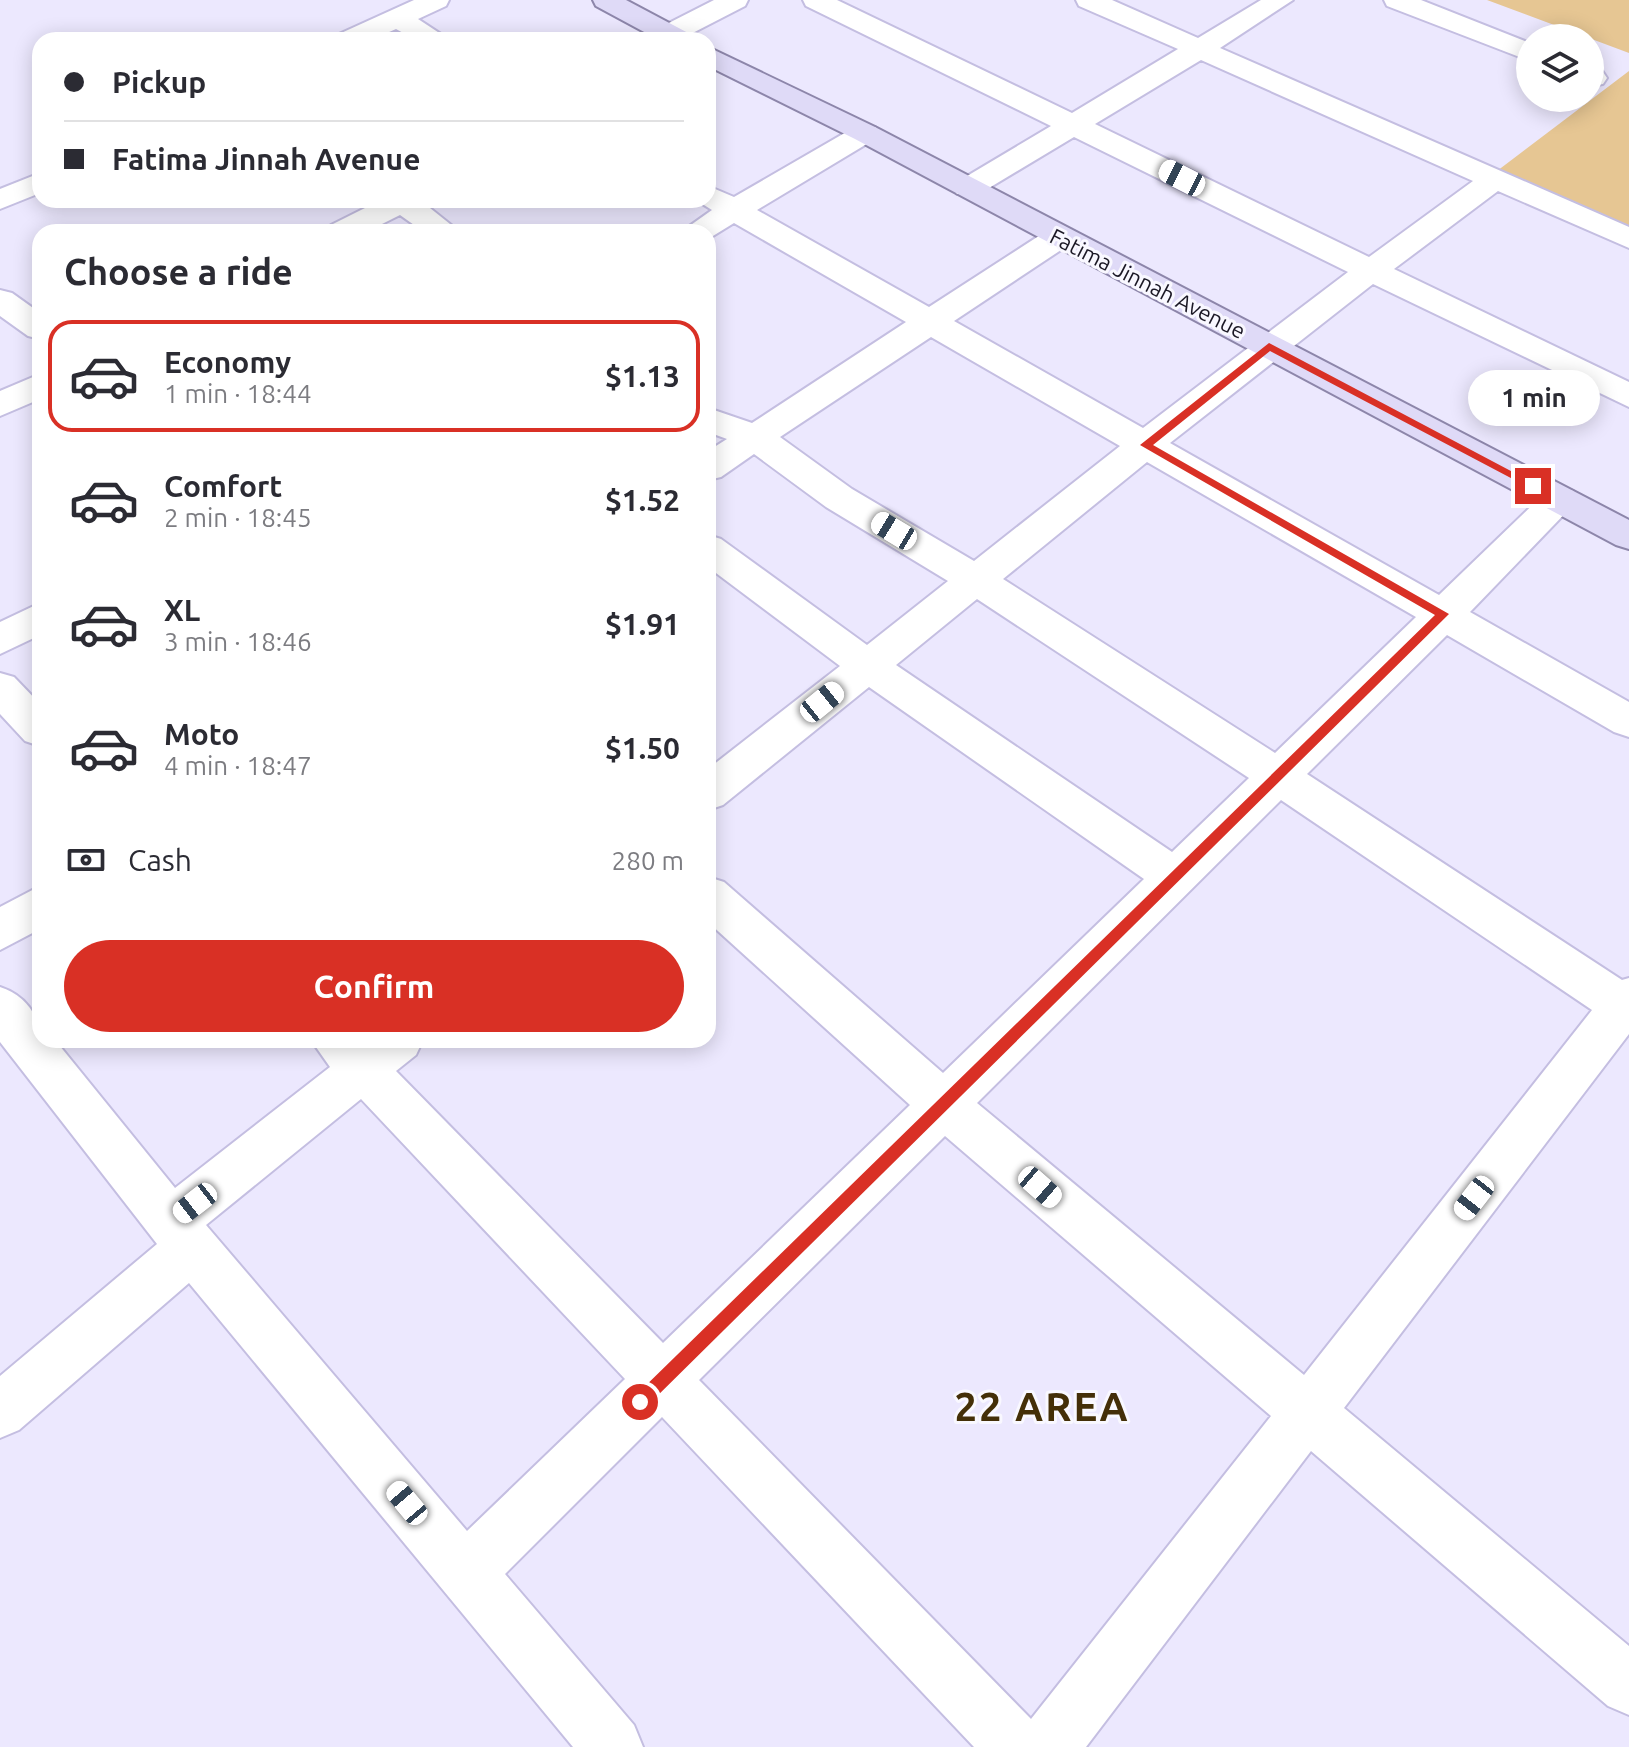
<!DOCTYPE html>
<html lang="en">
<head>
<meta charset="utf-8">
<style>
	body { margin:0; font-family:Ubuntu,sans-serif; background:#f7f7f7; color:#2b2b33; height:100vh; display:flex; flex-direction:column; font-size:30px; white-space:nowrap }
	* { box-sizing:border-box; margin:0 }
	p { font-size:26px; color:#7c7c81 }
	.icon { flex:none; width:44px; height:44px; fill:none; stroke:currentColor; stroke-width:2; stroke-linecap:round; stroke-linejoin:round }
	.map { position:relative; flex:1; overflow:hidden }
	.panel { position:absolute; left:32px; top:224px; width:684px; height:824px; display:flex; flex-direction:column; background:#fff; border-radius:24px; box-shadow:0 4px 20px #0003 }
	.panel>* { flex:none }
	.hud { position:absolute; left:32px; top:32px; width:684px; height:176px; border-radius:24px; box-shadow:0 4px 20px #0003; display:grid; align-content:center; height:176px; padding:0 32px; background:#fff }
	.fabs { position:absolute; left:1516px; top:24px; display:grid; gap:16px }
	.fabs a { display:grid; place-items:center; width:88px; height:88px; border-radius:50%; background:#fff; box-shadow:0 4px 20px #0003; font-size:40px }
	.end { position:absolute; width:36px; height:36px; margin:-18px; border:10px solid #d93025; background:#fff; box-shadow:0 0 0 4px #fff }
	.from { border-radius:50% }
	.bubble { position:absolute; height:56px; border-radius:28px; background:#fff; box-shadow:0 4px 20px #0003; font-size:26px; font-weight:600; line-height:56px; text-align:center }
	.car { position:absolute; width:24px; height:48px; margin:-24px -12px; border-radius:10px; box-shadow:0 0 6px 2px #0007; background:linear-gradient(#fff 24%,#345 0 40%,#fff 0 76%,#345 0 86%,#fff 0) }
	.hud b { display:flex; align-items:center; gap:28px; height:76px; font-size:30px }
	.hud b+b { border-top:2px solid #e1e1e2 }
	.hud i { width:20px; height:20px; background:#2b2b33 }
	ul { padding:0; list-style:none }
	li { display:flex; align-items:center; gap:24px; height:112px; margin:0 16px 12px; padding:0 16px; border:4px solid transparent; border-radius:24px }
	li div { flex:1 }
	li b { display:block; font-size:30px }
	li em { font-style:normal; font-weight:600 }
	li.current { border-color:#d93025 }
	li>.icon { width:72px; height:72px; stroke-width:1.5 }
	h2 { padding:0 32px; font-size:36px; line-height:96px }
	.pay { display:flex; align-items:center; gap:20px; height:88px; padding:0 32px; font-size:30px }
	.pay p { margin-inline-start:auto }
	.primary-button { display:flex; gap:16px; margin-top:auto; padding:16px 32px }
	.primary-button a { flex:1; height:92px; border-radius:48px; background:#d93025; color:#fff; font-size:32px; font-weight:600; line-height:92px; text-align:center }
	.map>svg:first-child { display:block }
	.green { fill:#e6c693 }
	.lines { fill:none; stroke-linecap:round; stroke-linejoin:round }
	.minor-casing { stroke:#c4bee1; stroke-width:4 }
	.major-casing { stroke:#8d86aa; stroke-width:4 }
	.minor { fill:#fff; fill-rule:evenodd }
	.major { fill:#dfdaf7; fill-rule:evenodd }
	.route { fill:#d93025 }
	.labels { text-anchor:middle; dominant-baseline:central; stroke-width:6; stroke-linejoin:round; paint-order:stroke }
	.far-street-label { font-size:22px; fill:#1b1825; stroke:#f9f8ff }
	.near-district-label { font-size:40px; font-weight:bold; letter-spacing:2px; fill:#442f08; stroke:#f9f8ff }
</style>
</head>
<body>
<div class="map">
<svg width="1629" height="1747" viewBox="0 0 1629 1747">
	<rect width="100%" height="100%" fill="#ece8fe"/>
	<path class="green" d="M1487,0H1629V53Z
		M1629,71V229L1497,171Z"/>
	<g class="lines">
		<g class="minor-casing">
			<path id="minor" d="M414,0H449L446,6L418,19L450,40H416L396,29L371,40H335L339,34Z
				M714,0H748L745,6L679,40H659L655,34L659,28Z
				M803,0H837L1072,113L1178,49L1079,6L1076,0H1112L1198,38L1261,0H1293L1220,48L1629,227V248L1498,191L1394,269L1629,382V407L1373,284L1170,443L1439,595L1547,491L1560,487L1573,491L1578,500L1470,612L1629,702V737L1614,732L1447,635L1307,774L1622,980L1629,978V1034L1344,1408L1629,1646V1715L1608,1706L1311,1451L1086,1747H974L662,1417L505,1574L634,1725L643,1747H573L189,1283L19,1430L0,1438V1376L157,1244L0,1042V987C24,995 40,1014 40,1040H55L175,1188L330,1067L311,1040H423L416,1055L396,1071L663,1343L910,1105L708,922V877L724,882L943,1073L1144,879L869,687L723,805L708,810V769L840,666L708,567V535L721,539L867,645L948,581L826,507L754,454L721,477L708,480V451L727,439L708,432V408L752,423L906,322L734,223L708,239V232H681L712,210L696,200H708V186L734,197L855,127H875L880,133L875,139L757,210L929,307L1048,230H1070L1075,237L1070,244L954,321L1143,428L1348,272L1074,137L979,194H957L953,188L957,182L1051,126L806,6ZM1201,60L1473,181L1369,257L1095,124ZM931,337L1120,446L974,561L852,489L780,437ZM1147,462L1416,617L1275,753L1003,579ZM977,599L1249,778L1172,852L896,665ZM1281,800L1592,1010L1304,1375L977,1103ZM361,1099L625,1379L467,1531L206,1225ZM945,1136L1271,1416L1031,1719L699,1380Z
				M1384,0H1421L1530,43V61L1387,6Z
				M1590,68L1603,72L1607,78L1603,84L1590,86Z
				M40,173V193L0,209V189Z
				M381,200H420L460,232H424L400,215L366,232H326L331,225Z
				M0,290L12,293L40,313V339L28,336L0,316Z
				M40,374V399L0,416V391Z
				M40,603V635L0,654V622Z
				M0,673L14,677L40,704V746L25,741L0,714Z
				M40,886V929L0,950V907Z"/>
		</g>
		<g class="major-casing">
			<path id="major" d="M593,0H626L690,34L694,40H659L596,6Z
				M708,47L875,127L1629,520V549L1616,545L855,139L708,66Z"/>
		</g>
		<use href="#minor" class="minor"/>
		<use href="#major" class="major"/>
	</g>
	<path class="route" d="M1269,343L1539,486L1530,488L1270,351L1153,445L1449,614L645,1408H634V1397L1435,615L1140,445Z"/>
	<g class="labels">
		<g class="far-street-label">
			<text transform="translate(1148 283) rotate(27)">Fatima Jinnah Avenue</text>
		</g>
		<g class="near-district-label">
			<text x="1042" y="1406">22 AREA</text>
		</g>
	</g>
</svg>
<div class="fabs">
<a><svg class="icon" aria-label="layers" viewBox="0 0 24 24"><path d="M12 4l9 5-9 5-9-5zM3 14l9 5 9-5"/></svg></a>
</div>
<i class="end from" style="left:640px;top:1402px"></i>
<i class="end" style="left:1533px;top:486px"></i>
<div class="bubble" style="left:1468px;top:370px;width:132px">1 min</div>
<i class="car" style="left:1182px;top:178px;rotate:297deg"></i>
<i class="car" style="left:894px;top:531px;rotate:301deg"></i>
<i class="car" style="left:822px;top:702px;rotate:51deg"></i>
<i class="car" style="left:1040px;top:1187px;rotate:131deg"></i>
<i class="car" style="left:1474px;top:1198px;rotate:218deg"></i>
<i class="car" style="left:195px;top:1203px;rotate:232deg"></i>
<i class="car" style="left:407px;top:1503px;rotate:320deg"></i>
<div class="hud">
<b><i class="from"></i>Pickup</b>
<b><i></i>Fatima Jinnah Avenue</b>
</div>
<section class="panel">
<h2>Choose a ride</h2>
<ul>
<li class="current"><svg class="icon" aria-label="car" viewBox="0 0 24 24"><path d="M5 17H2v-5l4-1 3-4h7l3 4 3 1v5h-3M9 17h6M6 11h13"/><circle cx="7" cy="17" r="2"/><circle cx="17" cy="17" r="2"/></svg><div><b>Economy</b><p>1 min · 18:44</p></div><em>$1.13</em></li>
<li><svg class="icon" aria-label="car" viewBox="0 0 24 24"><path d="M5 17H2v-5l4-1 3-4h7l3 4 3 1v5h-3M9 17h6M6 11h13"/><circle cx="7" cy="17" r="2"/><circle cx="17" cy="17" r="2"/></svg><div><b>Comfort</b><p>2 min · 18:45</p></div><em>$1.52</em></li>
<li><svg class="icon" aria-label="car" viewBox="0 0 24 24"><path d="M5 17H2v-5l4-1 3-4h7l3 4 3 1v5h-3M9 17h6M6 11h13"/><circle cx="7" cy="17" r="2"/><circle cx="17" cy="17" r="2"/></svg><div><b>XL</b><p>3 min · 18:46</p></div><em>$1.91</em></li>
<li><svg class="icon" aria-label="car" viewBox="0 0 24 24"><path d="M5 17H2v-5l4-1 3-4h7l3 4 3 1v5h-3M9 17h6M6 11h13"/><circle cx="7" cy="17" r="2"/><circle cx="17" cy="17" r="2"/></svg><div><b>Moto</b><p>4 min · 18:47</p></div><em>$1.50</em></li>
</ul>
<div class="pay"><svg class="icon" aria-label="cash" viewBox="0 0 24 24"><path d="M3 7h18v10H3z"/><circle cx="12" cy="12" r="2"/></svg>Cash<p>280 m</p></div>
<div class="primary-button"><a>Confirm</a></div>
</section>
</div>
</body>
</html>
